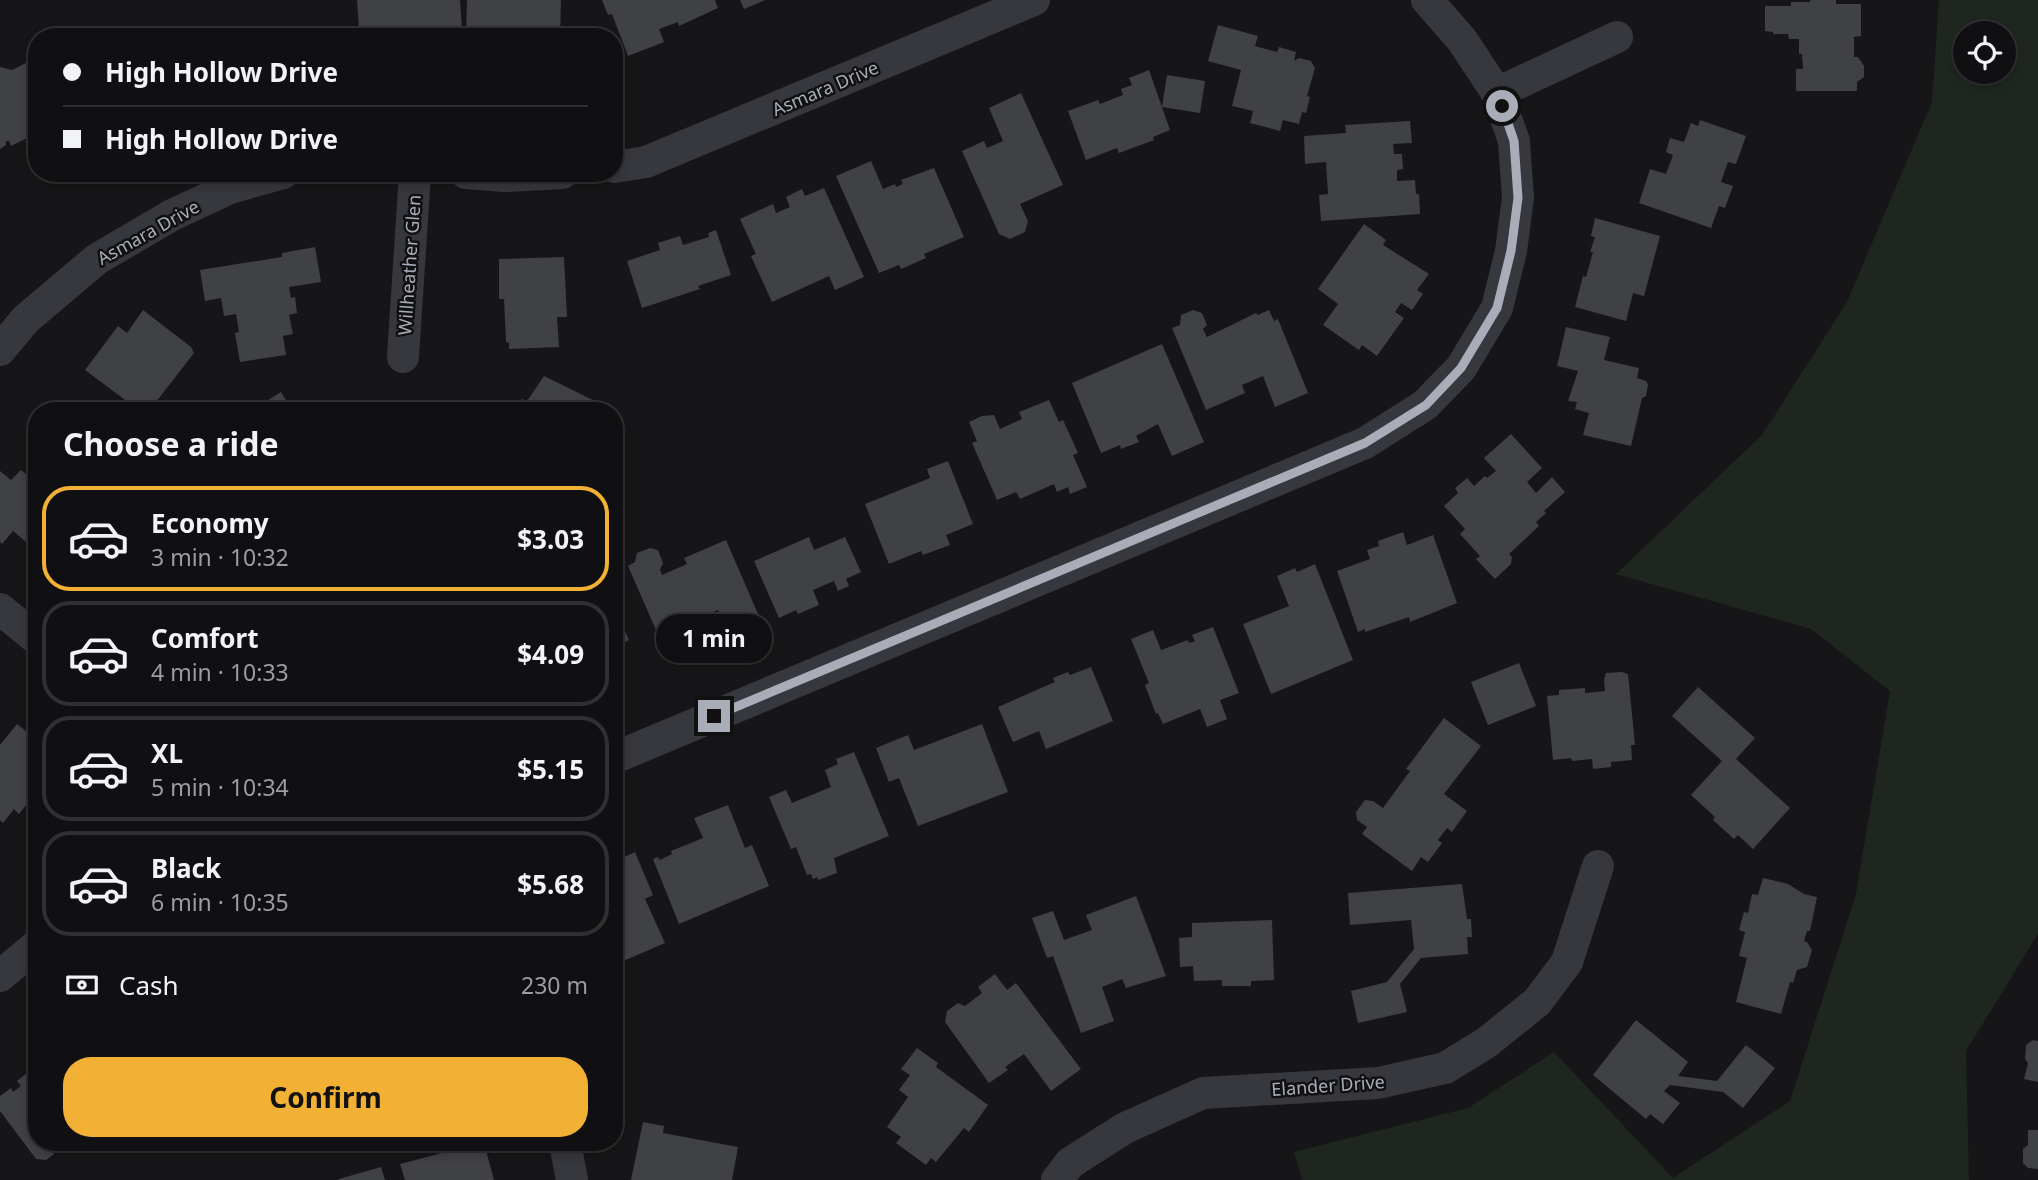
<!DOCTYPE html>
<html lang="en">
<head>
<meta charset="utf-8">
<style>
	body { margin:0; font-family:"Noto Sans",sans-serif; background:#1e1e20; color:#f1f3f6; height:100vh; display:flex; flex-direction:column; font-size:26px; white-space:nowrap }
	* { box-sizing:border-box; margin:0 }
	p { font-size:23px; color:#9c9d9f }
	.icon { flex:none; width:38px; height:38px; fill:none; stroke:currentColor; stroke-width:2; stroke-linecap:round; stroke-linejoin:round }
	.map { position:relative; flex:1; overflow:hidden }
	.details { position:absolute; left:28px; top:402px; width:595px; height:749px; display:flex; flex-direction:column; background:#101012; border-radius:28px; box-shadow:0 4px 10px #0003,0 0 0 2px #303032 }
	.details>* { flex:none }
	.guide { position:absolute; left:28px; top:28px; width:595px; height:154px; border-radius:28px; box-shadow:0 4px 10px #0003,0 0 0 2px #303032; display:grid; align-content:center; height:154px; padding:0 35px; background:#101012 }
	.controls { position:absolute; left:1953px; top:21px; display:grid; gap:14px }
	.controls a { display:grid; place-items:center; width:63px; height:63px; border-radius:50%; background:#101012; box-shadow:0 4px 10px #0003,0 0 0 2px #303032; font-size:35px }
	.end { position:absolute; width:32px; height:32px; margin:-16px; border:9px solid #a8adb8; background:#111; box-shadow:0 0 0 4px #111 }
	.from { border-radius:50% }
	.bubble { position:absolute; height:49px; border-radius:24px; background:#101012; box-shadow:0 4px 10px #0003,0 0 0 2px #303032; font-size:23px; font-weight:700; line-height:49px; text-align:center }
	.guide b { display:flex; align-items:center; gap:24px; height:66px; font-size:26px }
	.guide b+b { border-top:2px solid #303032 }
	.guide i { width:18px; height:18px; background:#f1f3f6 }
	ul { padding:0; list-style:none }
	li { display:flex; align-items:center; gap:21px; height:105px; margin:0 14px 10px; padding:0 21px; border:4px solid #303032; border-radius:28px }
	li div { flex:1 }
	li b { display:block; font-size:26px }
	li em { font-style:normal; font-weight:700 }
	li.current { border-color:#f2b134 }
	li>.icon { width:63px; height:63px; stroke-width:1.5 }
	h2 { padding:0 35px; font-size:32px; line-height:84px }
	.pay { display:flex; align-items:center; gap:18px; height:77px; padding:0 35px; font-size:26px }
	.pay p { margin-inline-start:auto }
	.primary-button { display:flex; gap:14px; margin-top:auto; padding:14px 35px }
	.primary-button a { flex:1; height:80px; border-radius:28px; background:#f2b134; color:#111; font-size:28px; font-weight:700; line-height:80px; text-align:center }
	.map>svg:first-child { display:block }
	.green { fill:#1e261f; fill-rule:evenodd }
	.building { fill:#404145 }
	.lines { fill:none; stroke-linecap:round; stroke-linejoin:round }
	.minor { stroke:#37383d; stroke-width:32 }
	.route { stroke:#a8adb8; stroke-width:9 }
	.labels { text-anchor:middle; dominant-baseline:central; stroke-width:5; stroke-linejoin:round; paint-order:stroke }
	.street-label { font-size:18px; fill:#a8adb8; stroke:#111113 }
</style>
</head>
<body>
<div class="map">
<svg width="2038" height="1180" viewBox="0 0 2038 1180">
	<rect width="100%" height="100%" fill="#161618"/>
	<path class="green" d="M1939,0H2038V934L1966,1051L1969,1180H1302L1294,1152L1468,1108L1554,1052L1673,1178L1790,1101L1856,894L1890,691L1811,629L1616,574L1762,435L1847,302L1932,102ZM1965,33H2004V72H1965Z"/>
	<path class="building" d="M357,0H460L462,29H459V37H367V31H359Z
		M467,0H561L560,37L512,35V37H466Z
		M602,0H715L718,8L679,26L678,22L659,29L664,42L628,56L612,14L608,15Z
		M740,0H765L744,9Z
		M1810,0H1836V4H1861V36L1854,37V57H1858L1864,66V77L1857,82V91H1796V69H1803L1802,54H1799V39H1789L1788,34H1773V32L1765,31V6H1791V2H1810Z
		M1218,25L1258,36L1255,46L1277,52L1279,47L1296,52L1294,61L1299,58L1311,61L1315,68L1307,96L1310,97L1306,113L1302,112L1299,124L1283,120L1280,131L1250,123L1253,111L1232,106L1241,70L1208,61Z
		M179,26L183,37H154Z
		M282,26L284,37H253L252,32Z
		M36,58L37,123L35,124L37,133L11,146L9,141H6V145L0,149V67L12,70Z
		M1149,70L1170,130L1153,137L1154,140L1119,153L1117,148L1086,160L1068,111L1098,100L1100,104L1123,95L1121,89L1132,85L1129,78Z
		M1167,75L1205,81L1200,113L1162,107Z
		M1021,93L1063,185L1020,204L1028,221L1025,232L1010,239L999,234L962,151L984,141L987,148L1003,141L989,108Z
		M1700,120L1746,136L1736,164L1728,162L1721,182L1733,186L1725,208L1719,206L1711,228L1639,203L1650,169L1666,174L1673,155L1666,152L1670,138L1684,142L1691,123L1698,126Z
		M1410,121L1412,143L1393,144L1394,154H1402L1403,169L1397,170V181L1415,180L1416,194H1419L1420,214L1321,221L1319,195L1328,194L1326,162L1305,164L1304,136L1346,133L1345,125Z
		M871,161L883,189L895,184L896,187L903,184L901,180L934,168L964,237L924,254L926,258L901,269L899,265L879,273L836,176Z
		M824,188L864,277L835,290L829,276L772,302L751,256L756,254L740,219L773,204L776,213L790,207L786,197L802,189L805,196Z
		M1595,218L1660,236L1644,296L1633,293L1626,321L1575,307L1583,276L1586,277L1593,252H1590L1595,237L1591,236Z
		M1364,224L1386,240L1383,245L1429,274L1417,290L1423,294L1412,310L1401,303L1395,312L1404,318L1377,356L1362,345L1359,350L1323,325L1338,304L1318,289Z
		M716,230L731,275L698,286L700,289L642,308L627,261L660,250L658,243L680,236L683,245L709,237L708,233Z
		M315,247L321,282L289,287L291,298L295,297L297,313L289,315L293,334L283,336L286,355L240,362L235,333L239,332L236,314L224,316L221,298L205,301L200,270L282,257V253Z
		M564,257L567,317H557L559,347L509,349V343L506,342L504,299H499V259Z
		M143,310L191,347L194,353L149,411H140L85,370L118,326L127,333Z
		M1193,310L1202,313L1207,325L1203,329L1207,337L1256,313L1258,315L1269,310L1274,321L1278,319L1308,393L1275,407L1263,376L1242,385L1245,393L1206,410L1172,328L1180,325L1181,315Z
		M1566,327L1610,337L1604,360L1639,368L1637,378L1646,381L1648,385L1646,396L1642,398L1631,446L1583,435L1589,413L1575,409L1577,402L1568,401L1578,371L1557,366Z
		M1162,344L1204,442L1172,456L1158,424L1136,436L1139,442L1121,449L1120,445L1101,453L1072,383Z
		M544,376L609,408L607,411H516L522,399L527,401Z
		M281,392L292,411H251Z
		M1049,400L1059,422L1063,420L1078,453L1073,455L1087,487L1070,494L1068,487L1057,492L1054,484L1020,499L1016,492L997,500L972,443L977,441L969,422L982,416L994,415L1000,429L1022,419L1019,412Z
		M1511,434L1542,468L1527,482L1536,493L1552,477L1565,492L1544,511L1546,513L1536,522L1539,526L1509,554L1512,557L1511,564L1495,579L1476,559L1480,556L1460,534L1465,529L1444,506L1458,493L1455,488L1467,478L1474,486L1485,476L1487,478L1496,471L1484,458Z
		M948,461L973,524L946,535L950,545L923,555L921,551L889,564L865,504L930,478L927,469Z
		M21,470L37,483V551L13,531L2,544L0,542V471L11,480Z
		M1403,532L1407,545L1433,535L1457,603L1410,622L1409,617L1365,632V629L1358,632L1337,571L1370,559L1367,550L1379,546L1378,541Z
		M809,537L814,550L845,537L861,572L846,579L849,586L838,591L834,581L813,590L819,605L798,614L796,610L779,618L754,561Z
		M726,540L761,621L728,635L718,610L706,615L710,621L696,627L698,634L684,641L682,638L663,646L628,566L635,562L637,553L650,548L658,550L663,563L660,569L662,575L687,564L684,558Z
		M1315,564L1353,660L1271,694L1243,624L1289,606L1277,576L1295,568L1297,572Z
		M614,608L629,640L614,647Z
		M1213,627L1239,693L1220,700L1227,719L1207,727L1200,709L1163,724L1158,713L1156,714L1145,685L1149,683L1131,639L1153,630L1161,650L1188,640L1189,643L1195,641L1192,635Z
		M1519,663L1536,706L1488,725L1471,682Z
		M1091,667L1113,721L1046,749L1039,731L1013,742L998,707L1055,682L1053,678L1068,672L1070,675Z
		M1622,672L1628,674L1635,745H1631L1632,760L1611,762V767L1593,769L1592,759L1572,761L1571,758L1553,760L1547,696L1559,695V690L1585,688V693L1605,691L1604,680L1606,673Z
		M1698,687L1755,738L1736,759L1790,808L1753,849L1738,835L1734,839L1713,820L1715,817L1691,795L1722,761L1672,716Z
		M1444,718L1481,746L1444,794L1467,811L1452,832L1447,828L1438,840L1442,843L1428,862L1421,857L1412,871L1362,834L1367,827L1357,820L1356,812L1365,800L1373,801L1383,808L1410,771L1406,769Z
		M17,724L37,740V804L31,799L19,814L14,809L3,823L0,820V745Z
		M982,724L1008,792L918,826L899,778L889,782L876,748L908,735L914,750Z
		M854,752L889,836L834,858L837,873L818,880L817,877L813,879L811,874L807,875L796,847L791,849L769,797L786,790L792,803L831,787L825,770L838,764L836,759Z
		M728,805L745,848L752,845L769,886L679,924L653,859L658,857L660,860L672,854L671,851L703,838L694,818Z
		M635,852L653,895L645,899L665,943L614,965V857L618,855L620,859Z
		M1763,878L1788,884L1804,894L1817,897L1810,931H1807L1804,941L1807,942L1812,950L1807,967L1797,970L1793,983L1790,982L1781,1014L1736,1002L1747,958L1739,956L1745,932L1739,930L1744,912L1748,913L1752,894L1758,895Z
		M1462,884L1467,919H1471L1472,937H1467L1468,954L1421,958L1400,984L1407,1012L1358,1023L1351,991L1387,982L1414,949L1411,920L1350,925L1348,893Z
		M1136,896L1166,976L1126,988L1122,979L1102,987L1114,1021L1081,1033L1053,956L1047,958L1032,918L1053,911L1064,940L1092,930L1086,915Z
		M1272,920L1274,980L1251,981V986H1222V980L1194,981L1193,966L1180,967L1179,938L1192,937V923Z
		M995,974L1007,990L1016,983L1081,1069L1051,1091L1024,1054L1005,1067L1008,1070L989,1083L945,1022L947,1011L958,1003L965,1006L982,993L978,987Z
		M1636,1020L1688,1062L1678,1076L1717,1081L1746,1045L1775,1068L1743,1108L1723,1092L1670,1085L1664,1091L1680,1103L1663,1124L1650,1114L1646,1119L1593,1075Z
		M2033,1040L2038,1041V1082L2024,1079L2028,1063L2025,1059L2026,1045Z
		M37,1044V1062L28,1051Z
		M917,1048L938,1063L936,1067L988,1105L969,1132L964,1128L936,1162L931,1158L926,1165L896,1143L901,1137L887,1127L908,1097L899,1090L910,1075L901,1069Z
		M37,1071V1143H52L55,1147L54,1154L46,1160L36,1159L0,1111V1096L11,1088L13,1092L21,1086L17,1081L27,1073L30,1076Z
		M643,1122L664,1126L663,1133L738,1147L732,1180H631Z
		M2028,1130H2038V1169L2028,1168L2023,1163V1149L2028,1145Z
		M480,1143H484L494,1180H405L400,1164Z
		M381,1167L385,1180H339V1179Z"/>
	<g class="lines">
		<path class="minor" d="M1497,93L1617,37
			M614,167L646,162L1034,0
			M466,173L506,176L562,173
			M0,350L26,319L97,259L172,215L230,188L283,173
			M403,357L415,173
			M0,609L37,639
			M614,758L1365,443L1425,405L1461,368L1497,308L1511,251L1518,198L1514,141L1497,93L1462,40L1427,0
			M0,976L37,945
			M565,1143L572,1180
			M1057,1180L1070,1163L1125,1128L1203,1093L1378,1083L1445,1068L1486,1043L1537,1002L1567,962L1598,866"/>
	</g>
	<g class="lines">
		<path class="route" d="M714,716L1365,443L1426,405L1461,368L1497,308L1511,251L1518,198L1514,141L1502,106"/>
	</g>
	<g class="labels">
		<g class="street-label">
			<text transform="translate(825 88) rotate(-23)">Asmara Drive</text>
			<text transform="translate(148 232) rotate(-29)">Asmara Drive</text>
			<text transform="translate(409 265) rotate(-86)">Willheather Glen</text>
			<text transform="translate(1328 1085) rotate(-4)">Elander Drive</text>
		</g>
	</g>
</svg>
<div class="controls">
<a><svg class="icon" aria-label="locate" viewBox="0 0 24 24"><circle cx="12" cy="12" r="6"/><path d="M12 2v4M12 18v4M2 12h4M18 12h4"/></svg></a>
</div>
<i class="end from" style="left:1502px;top:106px"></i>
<i class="end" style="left:714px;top:716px"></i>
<div class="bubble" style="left:656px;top:614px;width:116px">1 min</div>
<div class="guide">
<b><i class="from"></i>High Hollow Drive</b>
<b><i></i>High Hollow Drive</b>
</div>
<section class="details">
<h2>Choose a ride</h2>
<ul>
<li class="current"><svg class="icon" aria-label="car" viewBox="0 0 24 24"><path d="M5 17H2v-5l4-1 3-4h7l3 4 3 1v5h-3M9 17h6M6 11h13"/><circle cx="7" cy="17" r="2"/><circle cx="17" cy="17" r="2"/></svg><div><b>Economy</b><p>3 min · 10:32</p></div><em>$3.03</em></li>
<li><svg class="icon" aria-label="car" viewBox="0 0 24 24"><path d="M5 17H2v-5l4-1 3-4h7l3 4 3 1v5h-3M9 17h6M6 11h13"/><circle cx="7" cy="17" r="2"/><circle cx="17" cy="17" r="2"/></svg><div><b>Comfort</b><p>4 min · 10:33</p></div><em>$4.09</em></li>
<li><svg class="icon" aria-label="car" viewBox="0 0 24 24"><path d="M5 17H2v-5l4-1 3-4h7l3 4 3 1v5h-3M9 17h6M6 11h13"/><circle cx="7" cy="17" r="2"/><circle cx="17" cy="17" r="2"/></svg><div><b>XL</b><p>5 min · 10:34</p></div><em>$5.15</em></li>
<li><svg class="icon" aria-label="car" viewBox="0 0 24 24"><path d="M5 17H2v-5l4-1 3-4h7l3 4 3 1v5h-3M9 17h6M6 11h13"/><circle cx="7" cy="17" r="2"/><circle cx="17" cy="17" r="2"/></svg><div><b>Black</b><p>6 min · 10:35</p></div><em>$5.68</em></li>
</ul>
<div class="pay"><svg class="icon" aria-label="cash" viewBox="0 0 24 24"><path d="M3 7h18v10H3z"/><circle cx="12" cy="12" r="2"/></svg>Cash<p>230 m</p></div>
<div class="primary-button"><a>Confirm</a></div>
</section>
</div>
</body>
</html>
